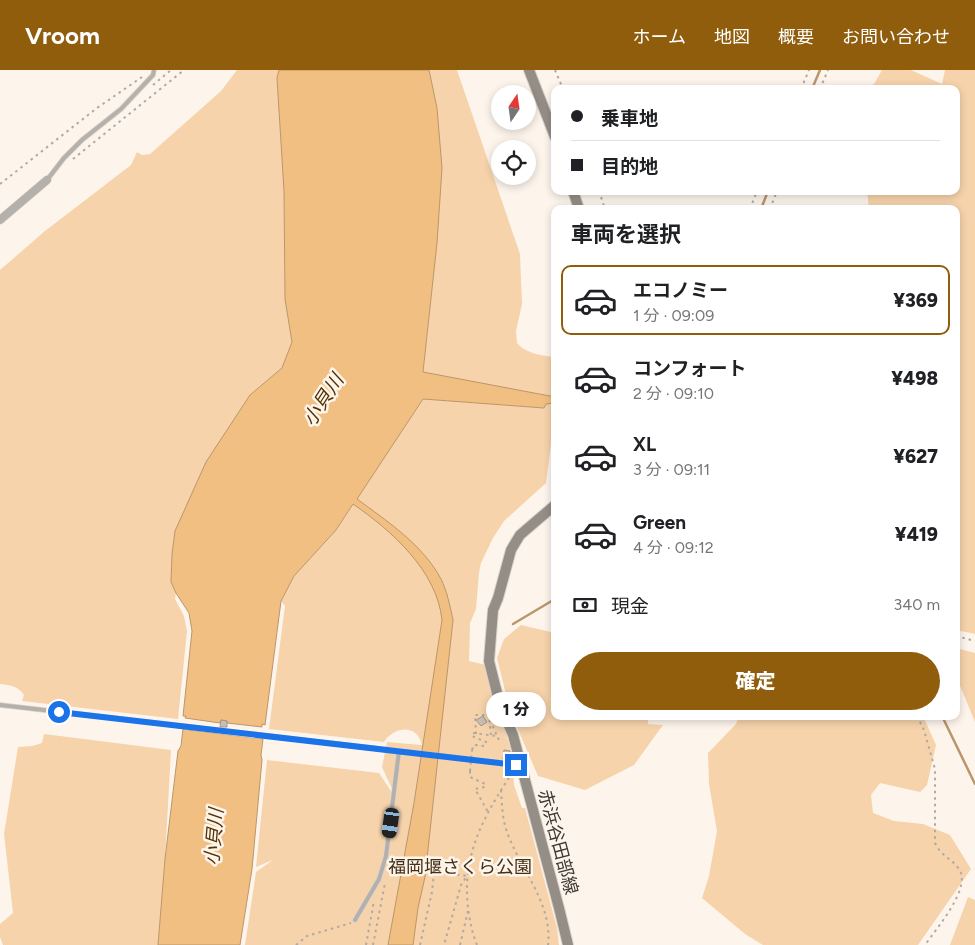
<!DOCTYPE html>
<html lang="ja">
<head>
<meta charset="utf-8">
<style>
	body { margin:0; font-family:Figtree,"Noto Sans JP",sans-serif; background:#f2f2f2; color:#202124; height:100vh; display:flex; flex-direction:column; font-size:19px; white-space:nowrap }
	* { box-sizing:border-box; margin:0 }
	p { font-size:16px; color:#757577 }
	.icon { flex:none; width:28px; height:28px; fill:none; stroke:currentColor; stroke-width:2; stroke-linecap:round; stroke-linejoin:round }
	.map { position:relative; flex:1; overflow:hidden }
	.sheet { position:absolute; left:551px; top:135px; width:409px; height:515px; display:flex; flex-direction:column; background:#fff; border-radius:10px; box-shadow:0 2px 8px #0003 }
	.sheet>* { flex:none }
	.top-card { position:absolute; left:551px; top:15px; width:409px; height:110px; border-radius:10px; box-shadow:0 2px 8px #0003; display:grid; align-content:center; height:110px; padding:0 20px; background:#fff }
	.needle { width:32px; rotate:13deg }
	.controls { position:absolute; left:491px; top:15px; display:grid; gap:10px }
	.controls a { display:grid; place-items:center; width:45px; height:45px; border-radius:50%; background:#fff; box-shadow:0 2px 8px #0003; font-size:25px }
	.end { position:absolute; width:22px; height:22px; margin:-11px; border:6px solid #1a73e8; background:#fff; box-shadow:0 0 0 2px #fff }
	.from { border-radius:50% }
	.bubble { position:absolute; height:35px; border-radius:18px; background:#fff; box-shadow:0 2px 8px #0003; font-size:16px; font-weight:800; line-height:35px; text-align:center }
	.car { position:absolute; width:15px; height:30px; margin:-15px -8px; border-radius:6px; box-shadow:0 0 4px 1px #0007; background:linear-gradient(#222 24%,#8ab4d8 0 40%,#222 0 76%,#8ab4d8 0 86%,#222 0) }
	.top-card b { display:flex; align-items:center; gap:18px; height:48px; font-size:19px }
	.top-card b+b { border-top:1px solid #e0e0e0 }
	.top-card i { width:12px; height:12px; background:#202124 }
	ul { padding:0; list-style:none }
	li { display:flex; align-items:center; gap:15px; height:70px; margin:0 10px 8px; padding:0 10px; border:2px solid transparent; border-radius:10px }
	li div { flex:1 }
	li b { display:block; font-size:19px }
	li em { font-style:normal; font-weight:800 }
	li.active { border-color:#8f5d0c }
	li>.icon { width:45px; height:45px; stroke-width:1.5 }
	h2 { padding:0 20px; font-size:22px; line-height:60px }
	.pay { display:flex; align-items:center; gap:12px; height:55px; padding:0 20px; font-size:19px }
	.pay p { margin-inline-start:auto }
	.cta { display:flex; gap:10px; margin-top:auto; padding:10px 20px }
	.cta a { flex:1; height:58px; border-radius:30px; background:#8f5d0c; color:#fff; font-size:20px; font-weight:800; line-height:58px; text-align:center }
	header { display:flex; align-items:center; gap:30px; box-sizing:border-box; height:70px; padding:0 25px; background:#8f5d0c; color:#fff }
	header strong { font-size:24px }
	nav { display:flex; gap:28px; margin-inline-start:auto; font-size:18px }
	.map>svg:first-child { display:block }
	.green { fill:#f6d3ab }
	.water { fill:#f2bf82; stroke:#bb966b }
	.pier { fill:#fdf5ec }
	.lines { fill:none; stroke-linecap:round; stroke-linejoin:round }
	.stream { stroke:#bb966b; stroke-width:2.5 }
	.building { fill:#c8beb3; stroke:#a1978d }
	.lane-casing { stroke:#dad3cb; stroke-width:5.5 }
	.street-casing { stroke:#dad3cb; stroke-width:9 }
	.secondary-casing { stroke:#dad3cb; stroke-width:12 }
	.path { stroke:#b0aaa3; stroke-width:2; stroke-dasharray:2.5 4; stroke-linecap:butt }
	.lane { stroke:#b4b0ab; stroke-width:4 }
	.street { stroke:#b4b0ab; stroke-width:8 }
	.secondary { stroke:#948e87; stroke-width:10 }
	.path-bridge { stroke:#b0aaa3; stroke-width:2; stroke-dasharray:2.5 4; stroke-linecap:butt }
	.route { stroke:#1a73e8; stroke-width:6 }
	.labels { text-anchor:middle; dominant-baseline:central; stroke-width:5; stroke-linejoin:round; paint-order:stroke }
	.street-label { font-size:18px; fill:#3c3834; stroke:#fdf5ec }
	.park-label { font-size:18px; fill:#442f14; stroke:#fdf5ec }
	.water-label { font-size:19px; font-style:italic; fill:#533300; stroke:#fdf5ec }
</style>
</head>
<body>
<header>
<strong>Vroom</strong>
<nav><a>ホーム</a><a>地図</a><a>概要</a><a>お問い合わせ</a></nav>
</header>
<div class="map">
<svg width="975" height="875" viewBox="0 0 975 875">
	<rect width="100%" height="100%" fill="#fdf5ec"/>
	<path class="green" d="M237,0H279L277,8L284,121L285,229L292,272L282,298L250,325L175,461L172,484L171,512L176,523L175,529L184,546L187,561L178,649L22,631L24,625C18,616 10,615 0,614V200L45,161L131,95L137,82L142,85L150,84L221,21Z
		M429,0H457L520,184L522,234L516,261L517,273C525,283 542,286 555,287V327L423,303L437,173V38Z
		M882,0H911L942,14L945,0H975V564L956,560V139H869L867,121H956V19H858L874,14Z
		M423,329L544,338L546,334L554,333L555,359L551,374L546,413L504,451L493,468L481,493L479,503L476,539L470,553L469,591L486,595L512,684L514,715L522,738H525L557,858L559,875H245L256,802L273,790L256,797L267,690L379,703L391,721L390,736L392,719L382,697L387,672L422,675C417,654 395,656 384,672L269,659L285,536L281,531L294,506L336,460Z
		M521,555L555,563V646H648V654L663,655L634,695L585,720L538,706L510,641L497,588L504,569Z
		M956,578L975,583V652L956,606Z
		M739,646H923L936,675L927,715L920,722L880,713L871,725L873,743L894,751L923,754L950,765L971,799L918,875H763L745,864L702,828L709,806L717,761L709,714L708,683L736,654Z
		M44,664L171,680L165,789L158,875H3L0,867V854L13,843L4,764L18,677L32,676L42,673Z
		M968,827L975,830V875H950Z"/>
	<path class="water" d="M279,0H429L437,38L442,98L437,173L423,302L555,327V333L546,334L544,338L423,329L357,429C387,451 423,475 441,509C447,521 450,536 453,550L425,807L418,838L413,875H388L414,733L442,550C437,501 392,461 353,434L336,460L294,506L281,531L265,655L262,654V657L227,653V651L221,650L220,653L185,648L186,646H183L192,561L189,543L176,523L171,512L172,484L175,461L206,392L250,325L282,298L292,272L285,229L284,121L277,8Z
		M183,659L263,669L261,685L262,690L252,799L240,875H158L165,789L178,681L181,676Z"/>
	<path class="pier" d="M183,657L263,666V669L183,659Z"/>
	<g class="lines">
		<path class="stream" d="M812,19L820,0
			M761,139L768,121
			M513,554L555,529
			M942,646L975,714"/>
	</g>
	<path class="building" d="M483,646L487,652L481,656L476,650Z
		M221,650L227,651V657H220Z
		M504,680L510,681V690L503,689Z"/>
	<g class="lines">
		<g class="lane-casing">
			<path id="lane" d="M47,110L64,88L82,70L121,39L153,5L154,0
				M0,635L519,695
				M355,850L379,809L386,786L399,681"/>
		</g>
		<g class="street-casing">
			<path id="street" d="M0,150L47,110"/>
		</g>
		<g class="secondary-casing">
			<path id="secondary" d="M529,0L555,67
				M573,121L579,139
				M555,435L520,465L511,480L498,528L493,540L489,591L500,635L513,665L559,838L568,875"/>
		</g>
		<path class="path" d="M555,0L563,19
			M153,15L171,0
			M801,19L809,0
			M820,19L828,0
			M73,89L184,0
			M0,114L97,38L142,7
			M599,121L605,139
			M750,139L757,121
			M770,139L777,121
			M956,566L975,571
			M917,646L924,660L935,699V773C941,786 952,789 959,799C972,818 936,859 925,875
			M476,664L475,645H489V648
			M491,665L489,648L497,666
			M472,680L474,675L485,676L486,672L472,666L473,663L497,666L499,670L503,669
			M470,701V707L485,714V717L475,719L488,742
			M501,720C502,734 502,748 507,762C520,799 553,834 548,875
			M296,875L307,866L351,853
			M366,875L374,831
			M373,875L385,813
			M420,875L432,822L434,802L467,806L461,815L444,875
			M460,875L468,841
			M477,875C472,863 470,851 468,838C462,785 483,748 510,706L511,699"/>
		<use href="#lane" class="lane"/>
		<use href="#street" class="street"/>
		<use href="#secondary" class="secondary"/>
		<path class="path-bridge" d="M470,701L472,680"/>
	</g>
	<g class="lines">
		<path class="route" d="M59,642L516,695"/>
	</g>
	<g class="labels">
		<g class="street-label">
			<text transform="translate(558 772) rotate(75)">赤浜谷田部線</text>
		</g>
		<g class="park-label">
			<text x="460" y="797">福岡堰さくら公園</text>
		</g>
		<g class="water-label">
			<text transform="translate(323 330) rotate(-57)">小貝川</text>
			<text transform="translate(214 767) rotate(-85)">小貝川</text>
		</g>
	</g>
</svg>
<div class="controls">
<a><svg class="needle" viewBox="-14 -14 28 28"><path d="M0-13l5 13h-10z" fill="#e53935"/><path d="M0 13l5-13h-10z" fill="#757577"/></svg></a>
<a><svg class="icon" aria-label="locate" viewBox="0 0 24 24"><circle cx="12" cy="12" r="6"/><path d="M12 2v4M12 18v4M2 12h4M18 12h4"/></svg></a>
</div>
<i class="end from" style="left:59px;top:642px"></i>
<i class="end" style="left:516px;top:695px"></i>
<div class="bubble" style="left:486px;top:622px;width:60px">1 分</div>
<i class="car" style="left:391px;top:753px;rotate:188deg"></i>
<div class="top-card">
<b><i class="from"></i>乗車地</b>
<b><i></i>目的地</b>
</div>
<section class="sheet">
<h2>車両を選択</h2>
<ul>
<li class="active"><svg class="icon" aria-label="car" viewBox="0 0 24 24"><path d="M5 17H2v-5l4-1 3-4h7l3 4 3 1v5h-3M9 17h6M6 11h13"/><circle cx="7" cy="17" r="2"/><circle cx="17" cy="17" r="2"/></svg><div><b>エコノミー</b><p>1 分 · 09:09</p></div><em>¥369</em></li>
<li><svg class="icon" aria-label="car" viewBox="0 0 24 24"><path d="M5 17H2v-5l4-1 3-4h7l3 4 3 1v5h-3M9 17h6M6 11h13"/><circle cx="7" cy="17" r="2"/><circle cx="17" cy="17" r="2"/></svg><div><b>コンフォート</b><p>2 分 · 09:10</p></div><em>¥498</em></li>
<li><svg class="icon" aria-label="car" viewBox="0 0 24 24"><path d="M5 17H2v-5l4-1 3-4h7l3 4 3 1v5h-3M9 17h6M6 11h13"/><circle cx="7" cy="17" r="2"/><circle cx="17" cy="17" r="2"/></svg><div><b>XL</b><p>3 分 · 09:11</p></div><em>¥627</em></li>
<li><svg class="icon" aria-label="car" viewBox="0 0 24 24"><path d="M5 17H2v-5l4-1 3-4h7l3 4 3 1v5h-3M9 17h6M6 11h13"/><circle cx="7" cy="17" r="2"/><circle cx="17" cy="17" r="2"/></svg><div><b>Green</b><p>4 分 · 09:12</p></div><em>¥419</em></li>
</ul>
<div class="pay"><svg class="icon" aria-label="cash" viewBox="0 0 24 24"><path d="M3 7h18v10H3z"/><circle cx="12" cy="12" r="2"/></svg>現金<p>340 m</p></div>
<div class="cta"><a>確定</a></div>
</section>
</div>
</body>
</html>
